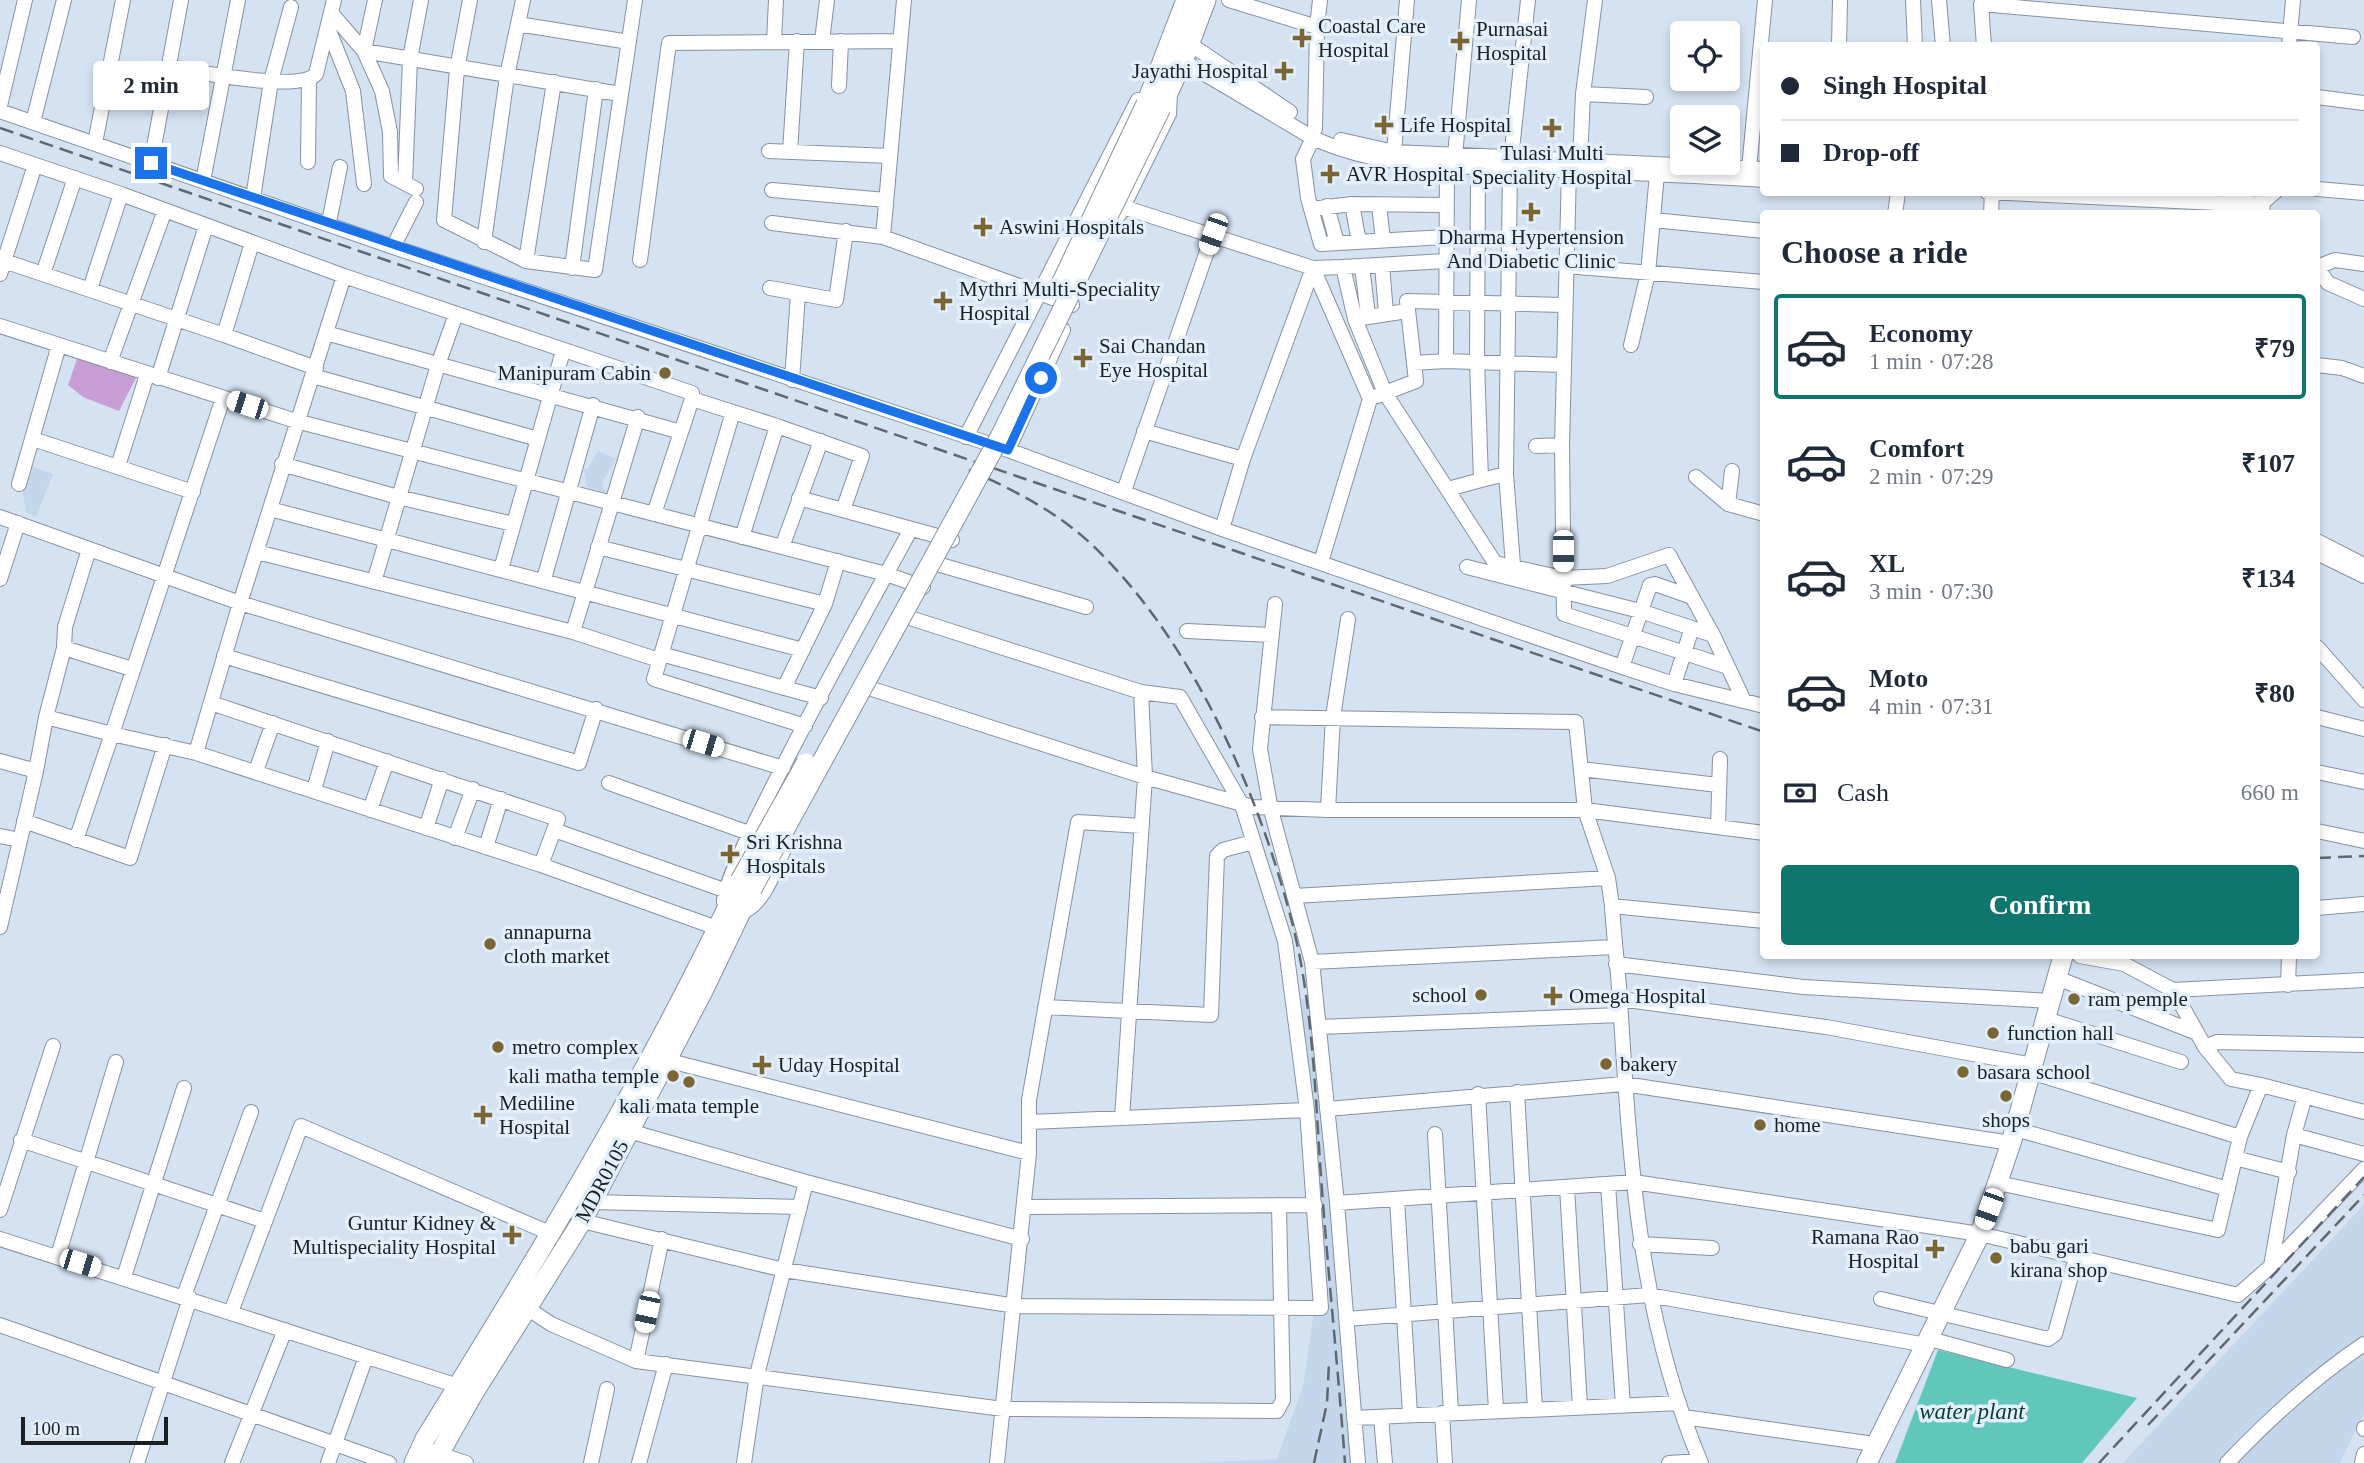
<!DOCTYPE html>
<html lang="en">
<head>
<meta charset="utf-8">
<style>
	body { margin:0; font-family:"Times New Roman",serif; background:#f2f2f3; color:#1f2937; height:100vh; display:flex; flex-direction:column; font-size:26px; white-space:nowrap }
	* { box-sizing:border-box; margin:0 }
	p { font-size:23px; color:#747a83 }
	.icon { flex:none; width:38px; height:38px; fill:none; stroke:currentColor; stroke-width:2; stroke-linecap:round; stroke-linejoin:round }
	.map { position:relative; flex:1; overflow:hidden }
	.side { position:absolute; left:1760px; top:210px; width:560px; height:749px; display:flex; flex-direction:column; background:#fff; border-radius:7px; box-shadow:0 4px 10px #0003 }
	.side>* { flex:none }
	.guide { position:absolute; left:1760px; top:42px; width:560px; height:154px; border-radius:7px; box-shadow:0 4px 10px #0003; display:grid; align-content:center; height:154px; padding:0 21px; background:#fff }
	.buttons { position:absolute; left:1670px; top:21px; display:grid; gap:14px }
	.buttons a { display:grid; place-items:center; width:70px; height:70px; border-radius:7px; background:#fff; box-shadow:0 4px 10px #0003; font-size:35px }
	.scale { position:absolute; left:21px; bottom:18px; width:147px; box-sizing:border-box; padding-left:7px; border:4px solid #1a1f24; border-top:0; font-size:19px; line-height:24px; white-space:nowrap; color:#1a1f24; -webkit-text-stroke:5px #e4effc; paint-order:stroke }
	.end { position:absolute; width:32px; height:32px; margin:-16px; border:9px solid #1a73e8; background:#fff; box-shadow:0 0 0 4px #fff }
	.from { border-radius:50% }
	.bubble { position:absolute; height:49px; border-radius:7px; background:#fff; box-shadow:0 4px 10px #0003; font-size:23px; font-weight:700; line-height:49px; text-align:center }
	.car { position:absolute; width:21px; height:42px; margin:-21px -10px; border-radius:9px; box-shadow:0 0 5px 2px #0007; background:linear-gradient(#fff 24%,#345 0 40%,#fff 0 76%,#345 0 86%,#fff 0) }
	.guide b { display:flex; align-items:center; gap:24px; height:66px; font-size:26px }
	.guide b+b { border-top:2px solid #e0e1e3 }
	.guide i { width:18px; height:18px; background:#1f2937 }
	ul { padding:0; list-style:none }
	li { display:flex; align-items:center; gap:21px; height:105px; margin:0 14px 10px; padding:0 7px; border:4px solid transparent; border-radius:7px }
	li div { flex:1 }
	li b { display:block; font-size:26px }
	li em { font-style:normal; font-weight:700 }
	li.selected { border-color:#0f766e }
	li>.icon { width:63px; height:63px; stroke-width:1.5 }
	h2 { padding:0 21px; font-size:32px; line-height:84px }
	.pay { display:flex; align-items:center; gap:18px; height:77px; padding:0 21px; font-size:26px }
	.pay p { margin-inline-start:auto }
	.action { display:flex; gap:14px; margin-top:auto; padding:14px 21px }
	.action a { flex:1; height:80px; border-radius:7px; background:#0f766e; color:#fff; font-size:28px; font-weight:700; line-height:80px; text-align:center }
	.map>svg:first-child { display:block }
	.built { fill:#c4d6eb }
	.green { fill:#c89fd4 }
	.water { fill:#61c7bc }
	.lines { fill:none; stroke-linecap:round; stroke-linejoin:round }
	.minor-casing { stroke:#8692a1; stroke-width:16 }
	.major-casing { stroke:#8692a1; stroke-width:21 }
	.minor { stroke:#fff; stroke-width:14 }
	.major { stroke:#fff; stroke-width:19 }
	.rail { stroke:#5f6770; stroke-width:2.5; stroke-dasharray:14 7; stroke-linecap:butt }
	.major-bridge-casing { stroke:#8692a1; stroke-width:21; stroke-linecap:butt }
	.major-bridge { stroke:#fff; stroke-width:19 }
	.route { stroke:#1a73e8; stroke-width:9 }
	.poi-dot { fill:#7a6534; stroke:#e4effc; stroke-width:2.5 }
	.labels { text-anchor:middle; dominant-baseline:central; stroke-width:7; stroke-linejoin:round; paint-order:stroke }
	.poi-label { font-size:21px; fill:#1a1f24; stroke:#e4effc; text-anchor:start }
	.street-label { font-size:21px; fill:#1a1f24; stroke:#e4effc }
	.water-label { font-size:23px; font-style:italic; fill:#093b36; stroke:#e4effc }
</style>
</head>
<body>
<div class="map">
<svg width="2364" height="1463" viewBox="0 0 2364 1463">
	<rect width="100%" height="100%" fill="#d4e2f2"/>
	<path class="built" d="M598,451L616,459L602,483L606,493L587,487L584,470L588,468Z
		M29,465L53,474L36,517L26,512L22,486Z
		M1301,999H1311L1356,1463H1194L1277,1459L1303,1386L1314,1312L1323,1311Z
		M2364,1205V1413L2340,1463H2123Z"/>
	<path class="green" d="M78,356L137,376L119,411L83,397L68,385Z"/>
	<path class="water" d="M1938,1350L2137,1398L2082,1463H1895Z"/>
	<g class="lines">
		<g class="minor-casing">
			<path id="minor" d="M375,0L364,51L382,91L390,132L391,176L416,189
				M470,0L457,69L444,220L526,261L595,270L635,0
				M1229,0L1317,27
				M1913,0L1915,46
				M1939,0L1943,46
				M332,14L364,51L620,94
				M518,24L629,42
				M328,28L353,91L364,184
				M822,41L827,0
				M774,42L776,0
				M1190,44L1290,112
				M1839,46L1840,0
				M1984,46L1981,4L2353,37
				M2289,46L2293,0
				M1183,61L1313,138C1382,170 1459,166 1534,169C1611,172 1687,175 1764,180
				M167,67C193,71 300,93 316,74L334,0
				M839,86L841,41
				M1583,94L1646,97
				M2317,97L2364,103
				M0,106L25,0
				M0,111L393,247L1008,450L1222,529L1622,667L1674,684L1764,706
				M33,122L64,0
				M1315,129L1317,27L1320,0
				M1313,138L1303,159L1308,198L1321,244L1445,237
				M1341,140L1394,152L1764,169
				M95,143L123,0
				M769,151L890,156
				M790,152L797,41
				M1394,152L1407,0
				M0,153L121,194L344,276L692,393V399L777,426
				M1455,156L1469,0
				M1580,161L1583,94L1595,0
				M308,162L309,80
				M151,163L181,0
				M1478,167L1477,361L1481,480L1506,474
				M1749,169L1765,0
				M1569,170L1562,445L1564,614L1728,667
				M203,181L238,0
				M405,183L410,59L421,0
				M2317,189L2364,193
				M772,190L886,200
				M1987,192L2260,205L2275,192
				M2230,192H2250
				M253,198L271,81L291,7
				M1352,204L1359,242
				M1379,205L1383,240
				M1327,206L1337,243
				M1123,207L1313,268L1370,399L1321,562
				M1311,209L1352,204L1446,205
				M1895,214L1898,192
				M1991,214L1992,192
				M1119,215L1169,114L1170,93
				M1653,220L1764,231
				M329,222L340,167
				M772,223L883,237L1072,305
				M883,237L904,0
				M484,242L507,76L523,0
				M252,243L224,335L316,368
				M393,247L416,202
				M640,260L669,43L900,41
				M4,261L224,335
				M526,261L554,82
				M1445,261L1343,267L1355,319L1385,393L1495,563L1563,578L1607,576L1669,555L1713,635L1744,701
				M1382,265L1386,313
				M1362,266L1368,316
				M1565,266L1764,282
				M2317,267L2335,260L2364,264
				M572,268L596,89
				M2317,268L2328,283L2364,299
				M0,274L35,165
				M43,274L75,178
				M344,276L240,603L783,768
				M770,288L836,300L846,231
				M90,289L121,194
				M1355,319L1407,311
				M0,326L296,421L886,574L923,587
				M326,333L681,432
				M1631,345L1648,273L1657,174
				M1446,361L1563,365
				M110,362L165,210
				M1414,363L1446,361L1447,166
				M2317,365L2342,368L2364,376
				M313,376L538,439
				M158,378L206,226
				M792,380L798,294
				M1377,396L1416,381L1407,301L1564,305
				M733,412L654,679L805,726
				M1144,431L1243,459
				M966,437L1138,100
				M33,439L193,492
				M1536,446L1562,445
				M1008,450L1063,330
				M282,464L398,497L513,524
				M118,466L147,375
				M1696,477L1728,504L1764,514
				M19,484L59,345
				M1448,489L1481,480
				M1124,491L1213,234
				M799,498L952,540
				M1728,504L1732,471
				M270,509L803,650
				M654,514L692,399
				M0,517L240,603L196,753L541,865L717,928
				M1222,529L1243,459L1313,268L1343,267
				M742,537L777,426L862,456L843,510
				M2317,541L2364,565
				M598,547L825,604
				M782,547L821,441
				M257,552L573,632L659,660
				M2317,553L2364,576
				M937,564L1086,607
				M1513,565L1506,474L1510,168L1528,0
				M1467,567L1640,611L1713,635
				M501,569L563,351
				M0,579L18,523
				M544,579L593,405
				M374,582L438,365L456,314
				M1275,604L1260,749L1271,810L1312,962L1337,1203L1358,1463
				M1187,631L1271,635
				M573,632L638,417
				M2317,647L2364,700
				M64,648L65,627L89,549
				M661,654L821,698
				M224,656L579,763L596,709
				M1622,667L1650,585L1655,584L1689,596
				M1674,684L1692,628
				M784,688L825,604L838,561
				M869,688L1145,777L1253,807L1328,810H1585L1764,833
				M211,703L558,819L541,865
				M46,717L64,648L132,669
				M1262,717L1576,722L1585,810L1608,878L1612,906C1614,938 1618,969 1620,1001C1630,1160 1638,1314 1701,1463
				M2317,717L2364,729
				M196,753L112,734L223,398
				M0,761L36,771L0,927
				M1581,769L1718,785
				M36,771L46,717L112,734L76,840
				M256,771L273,723
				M2317,772L2364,782
				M609,783L749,833
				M314,790L328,741
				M370,810L387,761
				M1328,810L1333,717L1348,619
				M24,821L130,858L165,745
				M1718,827L1720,759
				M426,828L442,779
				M554,830L724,890
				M2317,831L2364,841
				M0,836L20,840
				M455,838L473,789
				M486,847L501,799
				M1294,896L1608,878
				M728,906L724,902C718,875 886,575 911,529
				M1612,906L1764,921
				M2317,908L2364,904
				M740,913C765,905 775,868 785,847
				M1312,962L1614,947
				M1616,964L1803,987L2051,1001
				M2057,978L2197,1033
				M2288,985L2289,956
				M2173,990L2364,980
				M1620,999L1826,1027L2033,1065
				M1045,1007L1211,1015L1217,856L1223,850L1253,842
				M2046,1019L2181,1062
				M1320,1027L1621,1015
				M2205,1047L2217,1042L2364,1045
				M666,1060L1029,1153L997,1463
				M2031,1072L2240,1137
				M2261,1085L2364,1112
				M1517,1092L1535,1409
				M1478,1094L1496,1410
				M1327,1109L1624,1084L2011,1143
				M1122,1118L1145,777L1141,692
				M1030,1122L1307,1110
				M2015,1129L2228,1189
				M629,1131L806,1182L1022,1239
				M1435,1134L1451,1412
				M2294,1135L2364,1154
				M21,1140L265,1221
				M1029,1153V1100L1078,822L1142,826
				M2235,1158L2289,1172
				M1998,1183L2218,1230L2240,1137L2261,1085L2231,1079L2205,1047L2173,990L2124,964L2080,956
				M1608,1184L1623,1406
				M1567,1187L1580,1407
				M1397,1199L1410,1414
				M591,1202L800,1207
				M1337,1203L1634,1182L1980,1234L2238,1295L2271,1266L2364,1169
				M1026,1207L1315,1205
				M0,1210L53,1046
				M582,1221L784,1270L1016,1306L1321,1308L1307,1110L1285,941L1242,805L1180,697L1141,692L907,617
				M0,1239L458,1386
				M1640,1244L1712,1248
				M58,1256L116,1062
				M2271,1266L2294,1135L2305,1096
				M124,1277L184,1088
				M184,1296L251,1112
				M1881,1299L2048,1339L2055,1334L2076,1258
				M527,1308L551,1324L636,1361L1003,1409L1277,1411L1283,1400L1279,1205
				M231,1312L301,1126L552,1234
				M1347,1319L1649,1295L1926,1345
				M0,1325L389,1463
				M1930,1339L2007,1360
				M636,1361L662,1239
				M1442,1413L1445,1463
				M1381,1417L1385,1463
				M1684,1417L1874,1444
				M1354,1418L1679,1403
				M2364,1428V1429
				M430,1451L466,1463
				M137,1463L190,1298
				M232,1463L285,1330
				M328,1463L366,1357
				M591,1463L607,1389
				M639,1463L666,1364
				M744,1463L757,1375L806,1182
				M1669,1463L1700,1461
				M2227,1463C2269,1419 2313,1378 2364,1344
				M2362,1463L2364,1454"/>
		</g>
		<g class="major-casing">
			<path id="major" d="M1146,104L1186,0
				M1161,108L1183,61L1206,0
				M2260,214V205
				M414,1463L425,1439C538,1257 649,1075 740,881
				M434,1463L473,1394L582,1221L703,991L752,889
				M1867,1463L1980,1234L2011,1143L2063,956"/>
		</g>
		<use href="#minor" class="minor"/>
		<use href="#major" class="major"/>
		<path class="rail" d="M0,128L1764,732
			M969,470C1012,489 1055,511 1089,542C1191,637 1259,792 1293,926C1313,1007 1315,1093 1321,1177C1328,1272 1338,1368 1345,1463
			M2317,858L2364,856
			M2148,1425L2364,1195
			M1314,1463L1327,1403L1329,1363
			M2099,1463L2364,1177"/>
		<g class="major-bridge-casing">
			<path id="major-bridge" d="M1059,288L1146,104
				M740,881L806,763
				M752,889L1001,435L1161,108"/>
		</g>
		<use href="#major-bridge" class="major-bridge"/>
	</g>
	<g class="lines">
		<path class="route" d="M151,163L1008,450L1041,378"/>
	</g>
	<g class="poi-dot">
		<path d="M1298.5 27.5h7v7h7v7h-7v7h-7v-7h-7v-7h7z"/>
		<path d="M1456.5 30.5h7v7h7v7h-7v7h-7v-7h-7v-7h7z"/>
		<path d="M1280.5 60.5h7v7h7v7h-7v7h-7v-7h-7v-7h7z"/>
		<path d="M1380.5 114.5h7v7h7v7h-7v7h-7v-7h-7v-7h7z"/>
		<path d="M1548.5 117.5h7v7h7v7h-7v7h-7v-7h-7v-7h7z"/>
		<path d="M1326.5 163.5h7v7h7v7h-7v7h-7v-7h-7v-7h7z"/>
		<path d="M1527.5 201.5h7v7h7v7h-7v7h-7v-7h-7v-7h7z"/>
		<path d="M979.5 216.5h7v7h7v7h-7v7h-7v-7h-7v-7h7z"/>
		<path d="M939.5 290.5h7v7h7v7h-7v7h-7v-7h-7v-7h7z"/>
		<path d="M1079.5 347.5h7v7h7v7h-7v7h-7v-7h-7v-7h7z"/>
		<circle cx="665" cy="373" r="7"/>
		<path d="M726.5 843.5h7v7h7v7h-7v7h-7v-7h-7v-7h7z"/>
		<circle cx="490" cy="944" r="7"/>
		<circle cx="1481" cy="995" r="7"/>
		<path d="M1549.5 985.5h7v7h7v7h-7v7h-7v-7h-7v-7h7z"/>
		<circle cx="2074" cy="999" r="7"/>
		<circle cx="1993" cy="1033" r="7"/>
		<circle cx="498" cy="1047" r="7"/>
		<circle cx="1606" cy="1064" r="7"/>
		<path d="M758.5 1054.5h7v7h7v7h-7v7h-7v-7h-7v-7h7z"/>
		<circle cx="1963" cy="1072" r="7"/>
		<circle cx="673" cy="1076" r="7"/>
		<circle cx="689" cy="1082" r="7"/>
		<circle cx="2006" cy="1096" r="7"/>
		<path d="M479.5 1104.5h7v7h7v7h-7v7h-7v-7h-7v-7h7z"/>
		<circle cx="1760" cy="1125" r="7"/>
		<path d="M508.5 1224.5h7v7h7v7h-7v7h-7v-7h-7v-7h7z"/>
		<path d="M1931.5 1238.5h7v7h7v7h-7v7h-7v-7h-7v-7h7z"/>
		<circle cx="1996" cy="1258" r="7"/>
	</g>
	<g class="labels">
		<g class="poi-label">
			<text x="1318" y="26">Coastal Care<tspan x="1318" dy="24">Hospital</tspan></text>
			<text x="1476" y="29">Purnasai<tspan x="1476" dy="24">Hospital</tspan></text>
			<text x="1268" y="71" text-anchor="end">Jayathi Hospital</text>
			<text x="1400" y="125">Life Hospital</text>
			<text x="1552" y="153" text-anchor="middle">Tulasi Multi<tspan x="1552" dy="24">Speciality Hospital</tspan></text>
			<text x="1346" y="174">AVR Hospital</text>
			<text x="999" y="227">Aswini Hospitals</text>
			<text x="1531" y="237" text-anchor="middle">Dharma Hypertension<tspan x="1531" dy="24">And Diabetic Clinic</tspan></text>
			<text x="959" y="289">Mythri Multi-Speciality<tspan x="959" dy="24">Hospital</tspan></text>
			<text x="1099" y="346">Sai Chandan<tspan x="1099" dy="24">Eye Hospital</tspan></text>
			<text x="651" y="373" text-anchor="end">Manipuram Cabin</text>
			<text x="746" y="842">Sri Krishna<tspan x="746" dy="24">Hospitals</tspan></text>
			<text x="504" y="932">annapurna<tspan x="504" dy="24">cloth market</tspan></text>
			<text x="1467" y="995" text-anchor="end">school</text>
			<text x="1569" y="996">Omega Hospital</text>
			<text x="2088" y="999">ram pemple</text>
			<text x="2007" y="1033">function hall</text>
			<text x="512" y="1047">metro complex</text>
			<text x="1620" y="1064">bakery</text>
			<text x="778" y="1065">Uday Hospital</text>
			<text x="1977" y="1072">basara school</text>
			<text x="659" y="1076" text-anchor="end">kali matha temple</text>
			<text x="499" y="1103">Mediline<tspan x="499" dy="24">Hospital</tspan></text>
			<text x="689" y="1106" text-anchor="middle">kali mata temple</text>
			<text x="2006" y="1120" text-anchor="middle">shops</text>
			<text x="1774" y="1125">home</text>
			<text x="496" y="1223" text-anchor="end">Guntur Kidney &amp;<tspan x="496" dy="24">Multispeciality Hospital</tspan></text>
			<text x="1919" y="1237" text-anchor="end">Ramana Rao<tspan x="1919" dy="24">Hospital</tspan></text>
			<text x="2010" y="1246">babu gari<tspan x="2010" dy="24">kirana shop</tspan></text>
		</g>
		<g class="street-label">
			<text transform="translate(602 1181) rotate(-62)">MDR0105</text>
		</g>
		<g class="water-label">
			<text x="1972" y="1411">water plant</text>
		</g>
	</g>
</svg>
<div class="buttons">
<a><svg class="icon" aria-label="locate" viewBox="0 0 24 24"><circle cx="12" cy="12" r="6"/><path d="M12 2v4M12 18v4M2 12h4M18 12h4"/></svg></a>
<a><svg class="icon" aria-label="layers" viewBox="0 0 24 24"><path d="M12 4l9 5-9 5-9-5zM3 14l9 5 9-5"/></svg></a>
</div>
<div class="scale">100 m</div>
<i class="end from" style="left:1041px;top:378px"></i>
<i class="end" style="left:151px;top:163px"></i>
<div class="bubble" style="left:93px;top:61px;width:116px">2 min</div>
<i class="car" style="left:1213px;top:234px;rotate:200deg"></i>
<i class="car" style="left:247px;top:405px;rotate:288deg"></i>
<i class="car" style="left:1563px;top:551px;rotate:180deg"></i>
<i class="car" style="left:703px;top:743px;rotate:107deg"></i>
<i class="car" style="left:1989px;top:1209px;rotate:200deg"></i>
<i class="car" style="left:80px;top:1263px;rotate:107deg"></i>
<i class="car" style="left:647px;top:1312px;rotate:192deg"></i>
<div class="guide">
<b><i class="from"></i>Singh Hospital</b>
<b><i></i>Drop-off</b>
</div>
<section class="side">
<h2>Choose a ride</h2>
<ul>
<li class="selected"><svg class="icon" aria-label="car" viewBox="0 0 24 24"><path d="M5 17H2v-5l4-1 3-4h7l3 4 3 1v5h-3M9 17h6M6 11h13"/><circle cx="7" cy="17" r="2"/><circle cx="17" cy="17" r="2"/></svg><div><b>Economy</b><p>1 min · 07:28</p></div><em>₹79</em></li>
<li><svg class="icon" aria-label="car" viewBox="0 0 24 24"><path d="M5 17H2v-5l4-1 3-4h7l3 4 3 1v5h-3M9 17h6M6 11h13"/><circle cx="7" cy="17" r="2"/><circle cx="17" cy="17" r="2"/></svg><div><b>Comfort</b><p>2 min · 07:29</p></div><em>₹107</em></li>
<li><svg class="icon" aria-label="car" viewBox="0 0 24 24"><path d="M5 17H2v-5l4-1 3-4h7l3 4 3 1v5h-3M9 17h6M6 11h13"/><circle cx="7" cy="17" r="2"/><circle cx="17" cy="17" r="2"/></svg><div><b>XL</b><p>3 min · 07:30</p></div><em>₹134</em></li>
<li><svg class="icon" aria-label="car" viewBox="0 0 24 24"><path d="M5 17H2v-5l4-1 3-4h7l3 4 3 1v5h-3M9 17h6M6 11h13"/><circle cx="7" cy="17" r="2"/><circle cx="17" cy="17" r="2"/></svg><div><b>Moto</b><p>4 min · 07:31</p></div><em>₹80</em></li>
</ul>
<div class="pay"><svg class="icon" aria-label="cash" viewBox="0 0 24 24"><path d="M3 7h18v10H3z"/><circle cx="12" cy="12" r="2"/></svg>Cash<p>660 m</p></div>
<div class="action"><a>Confirm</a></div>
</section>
</div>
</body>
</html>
